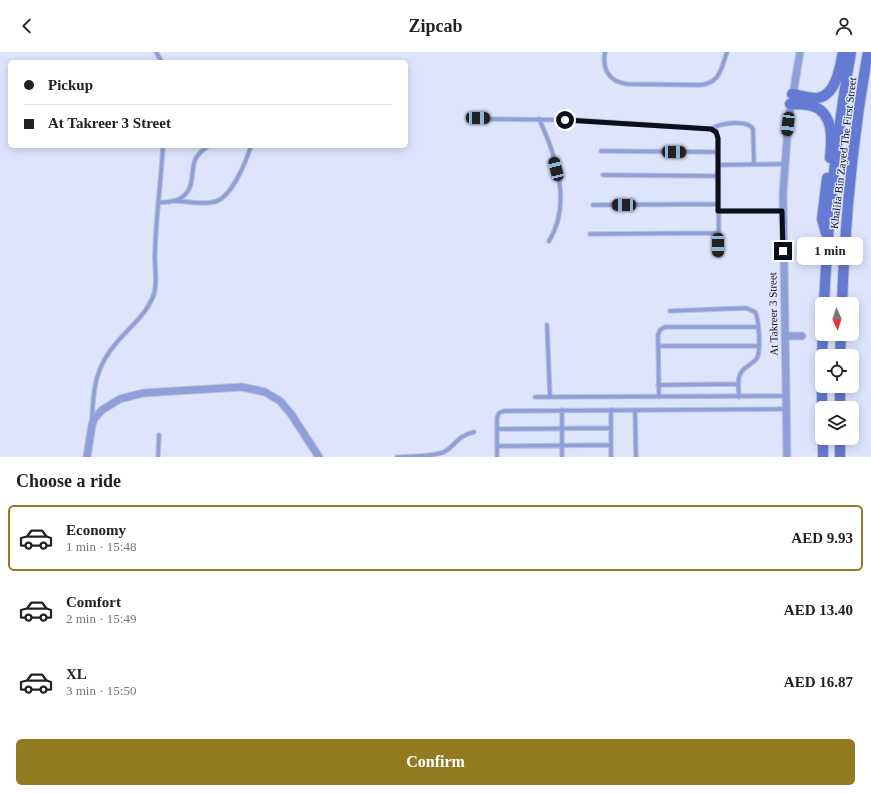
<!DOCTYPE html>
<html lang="en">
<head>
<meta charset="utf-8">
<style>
	body { margin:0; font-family:"Times New Roman",serif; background:#f2f2f2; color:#222; height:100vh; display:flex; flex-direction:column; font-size:15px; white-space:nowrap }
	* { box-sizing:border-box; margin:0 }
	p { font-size:13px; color:#767676 }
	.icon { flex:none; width:22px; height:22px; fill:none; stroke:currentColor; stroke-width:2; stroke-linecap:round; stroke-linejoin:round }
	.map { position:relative; height:405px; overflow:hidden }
	.sheet { display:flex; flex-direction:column; background:#fff; flex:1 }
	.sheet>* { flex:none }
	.guide { position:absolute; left:8px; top:8px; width:400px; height:88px; border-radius:6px; box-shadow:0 2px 10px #0003; display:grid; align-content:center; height:88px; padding:0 16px; background:#fff }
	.needle { width:26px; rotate:177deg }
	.fabs { position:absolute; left:815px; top:245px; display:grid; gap:8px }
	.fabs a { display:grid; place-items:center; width:44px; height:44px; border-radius:6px; background:#fff; box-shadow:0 2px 10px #0003; font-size:20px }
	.end { position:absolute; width:18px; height:18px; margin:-9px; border:5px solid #0b0f1c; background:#fff; box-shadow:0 0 0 2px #fff }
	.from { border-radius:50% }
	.bubble { position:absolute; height:28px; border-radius:6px; background:#fff; box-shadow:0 2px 10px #0003; font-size:13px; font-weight:800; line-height:28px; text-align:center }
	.car { position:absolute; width:12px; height:24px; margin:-12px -6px; border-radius:5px; box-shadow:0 0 3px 1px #0007; background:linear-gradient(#222 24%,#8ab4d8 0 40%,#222 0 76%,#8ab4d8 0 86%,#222 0) }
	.guide b { display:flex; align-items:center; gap:14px; height:38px; font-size:15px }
	.guide b+b { border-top:1px solid #e0e0e0 }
	.guide i { width:10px; height:10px; background:#222 }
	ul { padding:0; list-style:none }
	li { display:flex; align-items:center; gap:12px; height:66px; margin:0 8px 6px; padding:0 8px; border:2px solid transparent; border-radius:6px }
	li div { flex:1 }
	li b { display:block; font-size:15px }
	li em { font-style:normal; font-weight:800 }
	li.current { border-color:#937920 }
	li>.icon { width:36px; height:36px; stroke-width:1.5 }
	h2 { padding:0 16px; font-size:18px; line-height:48px }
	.primary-button { display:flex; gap:8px; margin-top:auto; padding:8px 16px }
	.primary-button a { flex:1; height:46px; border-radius:6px; background:#937920; color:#fff; font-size:16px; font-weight:800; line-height:46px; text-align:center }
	header { display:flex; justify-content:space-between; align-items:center; height:52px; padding:0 16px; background:#fff; font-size:18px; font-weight:800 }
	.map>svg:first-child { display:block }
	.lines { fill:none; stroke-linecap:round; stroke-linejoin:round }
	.lane-casing { stroke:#bbc3d9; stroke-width:5.5 }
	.street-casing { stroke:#bbc3d9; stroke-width:9 }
	.secondary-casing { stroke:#bbc3d9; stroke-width:12 }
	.lane { stroke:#8e9fdb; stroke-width:3.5 }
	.street { stroke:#8e9fdb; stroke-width:7 }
	.secondary { stroke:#657ad2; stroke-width:10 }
	.route { stroke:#0b0f1c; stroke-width:5 }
	.labels { text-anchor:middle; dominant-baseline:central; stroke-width:3; stroke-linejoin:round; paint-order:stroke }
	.street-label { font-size:11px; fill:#0b0f1c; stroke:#dde5fd }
</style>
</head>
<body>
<header><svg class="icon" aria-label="back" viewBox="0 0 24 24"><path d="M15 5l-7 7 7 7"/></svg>Zipcab<svg class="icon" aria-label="person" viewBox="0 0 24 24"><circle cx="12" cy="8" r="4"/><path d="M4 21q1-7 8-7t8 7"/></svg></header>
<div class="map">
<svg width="871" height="405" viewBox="0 0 871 405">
	<rect width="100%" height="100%" fill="#dde5fd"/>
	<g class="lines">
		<g class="lane-casing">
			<path id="lane" d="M156,0L162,10
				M605,0C602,17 609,30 627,32L699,33C720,32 721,17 727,0
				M479,67L578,68L711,77L716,80L718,88L719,204
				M539,67C556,103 572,153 549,189
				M711,77C720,71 748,67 753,77L754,112
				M601,99L718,100
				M718,113L784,112
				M603,123L718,124
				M174,149C186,149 202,153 214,150C232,146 246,109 251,94
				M158,151C165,150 173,150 179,147C196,138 190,121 195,108C198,101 203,98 208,94
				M593,153L718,152
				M718,159H782
				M590,182L718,181
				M670,259L746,256L755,260C759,266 761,299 757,306C755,310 751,311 748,314C736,321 738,332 739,345
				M547,273L550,345
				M658,294H759
				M658,333L738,332
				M535,345L786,344
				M659,345L658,283L660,278L665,275H758
				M611,358V405
				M635,358L636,405
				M92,369C93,337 95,315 117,290C130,275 147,262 154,242C158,229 154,214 155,200C156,165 161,129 163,94
				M497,377L611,376
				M497,394L611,393
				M158,405L159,383
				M397,405C412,404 431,405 444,400C457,393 456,384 474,380
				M497,405V366L499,361L504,359L786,357
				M562,405V358"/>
		</g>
		<g class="street-casing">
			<path id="street" d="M785,284H802
				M87,405L92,373L94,367L102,358L120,347L143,341L242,335L265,340L280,349L291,362L319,405
				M787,405L783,142L788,72L800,0"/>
		</g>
		<g class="secondary-casing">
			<path id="secondary" d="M792,42C800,43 809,46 817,46C836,44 840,15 843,0
				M790,52C798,52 806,52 812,54C834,60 832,88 830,106
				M826,181L822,167L827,126
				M824,252C828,168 836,83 851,0
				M842,252C845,168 853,83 868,0
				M822,304L823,282
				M840,304L841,282
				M822,334V356
				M840,334V356
				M823,386V405
				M840,386V405"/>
		</g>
		<use href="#lane" class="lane"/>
		<use href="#street" class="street"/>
		<use href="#secondary" class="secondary"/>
	</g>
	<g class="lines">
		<path class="route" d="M565,68L711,77L716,80L718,86V159H782L783,199"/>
	</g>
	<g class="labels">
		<g class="street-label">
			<text transform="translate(843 101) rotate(-83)">Khalifa Bin Zayed The First Street</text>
			<text transform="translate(773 262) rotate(-91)">At Takreer 3 Street</text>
		</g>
	</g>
</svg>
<div class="fabs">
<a><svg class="needle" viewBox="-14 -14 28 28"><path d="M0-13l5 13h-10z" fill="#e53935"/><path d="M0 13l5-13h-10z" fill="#767676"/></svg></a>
<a><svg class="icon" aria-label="locate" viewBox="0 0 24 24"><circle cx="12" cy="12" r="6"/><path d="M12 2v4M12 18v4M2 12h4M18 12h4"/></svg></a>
<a><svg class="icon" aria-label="layers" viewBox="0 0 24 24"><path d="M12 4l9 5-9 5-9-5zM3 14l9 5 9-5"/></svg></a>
</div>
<i class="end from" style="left:565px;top:68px"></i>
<i class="end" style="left:783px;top:199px"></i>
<div class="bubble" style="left:797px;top:185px;width:66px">1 min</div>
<i class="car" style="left:478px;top:66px;rotate:91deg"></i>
<i class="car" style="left:788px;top:72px;rotate:186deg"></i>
<i class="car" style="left:674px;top:100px;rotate:91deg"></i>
<i class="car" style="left:556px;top:117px;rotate:346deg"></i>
<i class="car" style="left:624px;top:153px;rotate:270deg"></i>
<i class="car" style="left:718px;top:193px;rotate:180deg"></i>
<div class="guide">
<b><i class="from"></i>Pickup</b>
<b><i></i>At Takreer 3 Street</b>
</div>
</div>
<section class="sheet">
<h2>Choose a ride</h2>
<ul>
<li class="current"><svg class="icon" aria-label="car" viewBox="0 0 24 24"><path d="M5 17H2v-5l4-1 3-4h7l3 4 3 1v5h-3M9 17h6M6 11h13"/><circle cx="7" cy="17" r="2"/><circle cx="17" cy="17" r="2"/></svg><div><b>Economy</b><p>1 min · 15:48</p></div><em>AED 9.93</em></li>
<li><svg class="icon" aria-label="car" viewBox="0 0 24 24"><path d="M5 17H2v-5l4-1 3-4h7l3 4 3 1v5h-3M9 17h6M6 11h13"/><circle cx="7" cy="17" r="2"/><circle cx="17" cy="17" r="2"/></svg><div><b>Comfort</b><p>2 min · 15:49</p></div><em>AED 13.40</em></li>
<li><svg class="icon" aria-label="car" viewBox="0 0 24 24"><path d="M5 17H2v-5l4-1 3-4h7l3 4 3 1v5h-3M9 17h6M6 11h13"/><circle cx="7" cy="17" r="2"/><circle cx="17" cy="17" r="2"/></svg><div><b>XL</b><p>3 min · 15:50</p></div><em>AED 16.87</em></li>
</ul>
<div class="primary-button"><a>Confirm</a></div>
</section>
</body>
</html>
